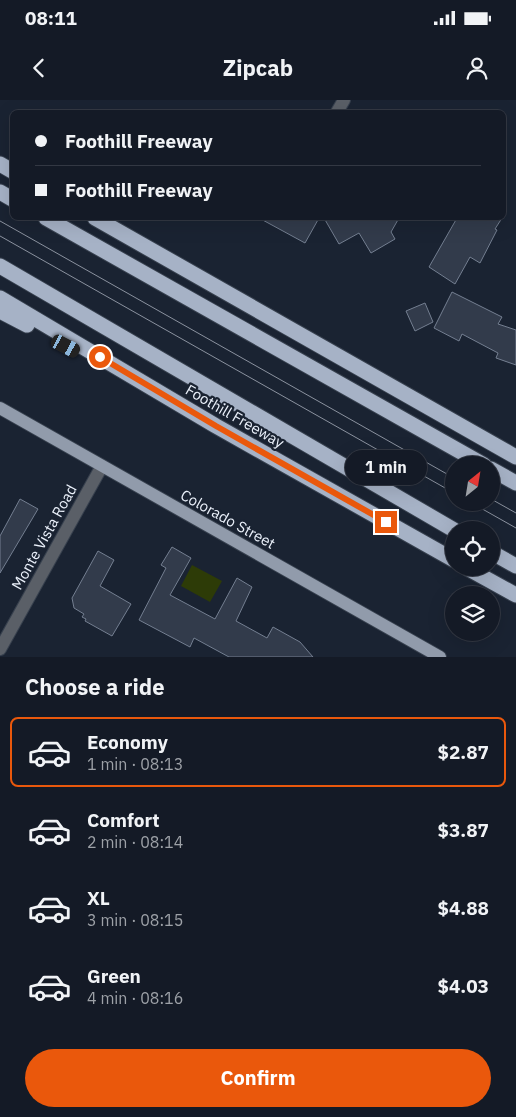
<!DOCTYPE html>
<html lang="en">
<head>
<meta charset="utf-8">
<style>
	body { margin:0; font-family:"IBM Plex Sans",sans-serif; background:#1d232e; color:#f1f3f6; height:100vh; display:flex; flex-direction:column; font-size:19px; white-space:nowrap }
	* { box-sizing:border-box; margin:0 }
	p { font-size:16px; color:#9da1a7 }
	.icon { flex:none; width:28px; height:28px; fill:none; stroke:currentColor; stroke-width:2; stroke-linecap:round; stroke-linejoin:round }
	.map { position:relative; height:557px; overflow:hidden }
	.details { display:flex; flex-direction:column; background:#141a26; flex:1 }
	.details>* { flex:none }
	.banner { position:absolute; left:10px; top:10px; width:496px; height:110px; border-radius:8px; box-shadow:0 5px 20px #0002,0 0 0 1px #333843; display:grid; align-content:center; height:110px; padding:0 25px; background:#141a26 }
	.needle { width:32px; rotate:30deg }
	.controls { position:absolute; left:445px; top:356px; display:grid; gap:10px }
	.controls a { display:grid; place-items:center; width:55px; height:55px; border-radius:50%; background:#141a26; box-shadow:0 5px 20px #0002,0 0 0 1px #333843; font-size:25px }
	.end { position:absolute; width:22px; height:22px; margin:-11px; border:6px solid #ea580c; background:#fff; box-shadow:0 0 0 2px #fff }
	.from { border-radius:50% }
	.bubble { position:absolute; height:35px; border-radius:18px; background:#141a26; box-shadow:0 5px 20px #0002,0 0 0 1px #333843; font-size:16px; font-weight:700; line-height:35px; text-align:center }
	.car { position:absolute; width:15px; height:30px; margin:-15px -8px; border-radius:6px; box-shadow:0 0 4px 1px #0007; background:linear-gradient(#222 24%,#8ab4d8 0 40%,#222 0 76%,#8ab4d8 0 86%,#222 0) }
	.banner b { display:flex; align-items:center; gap:18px; height:48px; font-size:19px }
	.banner b+b { border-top:1px solid #333843 }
	.banner i { width:12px; height:12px; background:#f1f3f6 }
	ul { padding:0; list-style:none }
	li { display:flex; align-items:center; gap:15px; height:70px; margin:0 10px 8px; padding:0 15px; border:2px solid transparent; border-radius:8px }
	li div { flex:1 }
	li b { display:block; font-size:19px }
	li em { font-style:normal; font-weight:700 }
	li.selected { border-color:#ea580c }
	li>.icon { width:45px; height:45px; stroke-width:1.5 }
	h2 { padding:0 25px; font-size:22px; line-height:60px }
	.button { display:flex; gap:10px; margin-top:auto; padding:10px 25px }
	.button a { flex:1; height:58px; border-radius:30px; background:#ea580c; color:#fff; font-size:20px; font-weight:700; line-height:58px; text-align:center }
	.status { display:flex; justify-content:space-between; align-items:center; height:35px; padding:0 25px; background:#141a26; direction:ltr }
	.status svg { height:14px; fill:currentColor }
	header { display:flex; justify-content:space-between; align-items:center; height:65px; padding:0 25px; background:#141a26; font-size:22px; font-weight:700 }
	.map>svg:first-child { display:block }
	.green { fill:#2d3b07 }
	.building { fill:#323b4b; stroke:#747f91 }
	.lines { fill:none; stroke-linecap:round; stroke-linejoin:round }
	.street-casing { stroke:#37404e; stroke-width:14 }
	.primary-casing { stroke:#37404e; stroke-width:14 }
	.highway-casing { stroke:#37404e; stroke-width:17 }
	.street { stroke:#5a5f67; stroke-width:12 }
	.primary { stroke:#919bab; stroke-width:12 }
	.highway { stroke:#a6b2c6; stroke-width:15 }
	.tram { stroke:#8b929f; stroke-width:1 }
	.route { stroke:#ea580c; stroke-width:6 }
	.labels { text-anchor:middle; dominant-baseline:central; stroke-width:4.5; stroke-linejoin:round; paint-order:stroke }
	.street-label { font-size:15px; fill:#ebf1fb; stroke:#1a2332 }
</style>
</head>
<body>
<div class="status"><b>08:11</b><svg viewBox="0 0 49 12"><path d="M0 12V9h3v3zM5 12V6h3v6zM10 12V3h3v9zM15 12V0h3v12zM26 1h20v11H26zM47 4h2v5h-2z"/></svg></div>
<header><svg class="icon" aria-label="back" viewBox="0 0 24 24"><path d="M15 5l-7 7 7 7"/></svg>Zipcab<svg class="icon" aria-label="person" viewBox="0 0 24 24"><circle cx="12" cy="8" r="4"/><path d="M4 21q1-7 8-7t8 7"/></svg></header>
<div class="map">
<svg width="516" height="557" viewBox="0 0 516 557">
	<rect width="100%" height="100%" fill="#1a2332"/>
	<path class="green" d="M192,465L222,481L210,502L181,486Z"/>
	<path class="building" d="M259,118H319L305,143Z
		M324,118H399L391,132L395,139L371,153L359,133L339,144Z
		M457,118H502L495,129L497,130L480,163L470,157L455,184L429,167Z
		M452,192L502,217L498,224L516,230V265L496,258L498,253L462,234L459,241L434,228Z
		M425,203L433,222L415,231L406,211Z
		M20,399L38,409L0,473V436Z
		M172,447L191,458L170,495L215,519L237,478L252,487L236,521L267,538L273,527L300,542L313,557H229L194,538L190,547L139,520L166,468L161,465Z
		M98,451L114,460L100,486L131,504L112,536L85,521L86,519L82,517L84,514L74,508L72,498Z"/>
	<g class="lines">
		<g class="street-casing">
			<path id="street" d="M337,12L344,0
				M0,549L102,366"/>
		</g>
		<g class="primary-casing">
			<path id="primary" d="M0,308L440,557"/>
		</g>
		<g class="highway-casing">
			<path id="highway" d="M0,64L12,71
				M0,92L12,99
				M46,118L484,365
				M95,118L516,357
				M0,166L454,430
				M0,198L216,326L454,460
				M0,211L27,225
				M491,369L516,383
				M491,452L516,466
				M467,468L516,495"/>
		</g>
		<use href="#street" class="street"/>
		<use href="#primary" class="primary"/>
		<use href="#highway" class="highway"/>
		<path class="tram" d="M0,121L454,378
			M0,136L454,393
			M491,399L516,413
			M470,402L516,428"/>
	</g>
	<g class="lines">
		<path class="route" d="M100,257L216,326L386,422"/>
	</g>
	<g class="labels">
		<g class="street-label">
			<text transform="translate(235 316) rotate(30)">Foothill Freeway</text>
			<text transform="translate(228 419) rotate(29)">Colorado Street</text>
			<text transform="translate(44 437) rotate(-61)">Monte Vista Road</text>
		</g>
	</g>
</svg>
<div class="controls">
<a><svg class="needle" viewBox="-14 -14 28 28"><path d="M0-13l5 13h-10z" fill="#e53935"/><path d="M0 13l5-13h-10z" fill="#9da1a7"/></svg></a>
<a><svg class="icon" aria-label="locate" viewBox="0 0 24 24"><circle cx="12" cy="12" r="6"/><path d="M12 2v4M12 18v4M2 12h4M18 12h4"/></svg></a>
<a><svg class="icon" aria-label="layers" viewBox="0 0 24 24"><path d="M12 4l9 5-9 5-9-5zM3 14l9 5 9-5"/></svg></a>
</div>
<i class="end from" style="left:100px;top:257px"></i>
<i class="end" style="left:386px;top:422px"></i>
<div class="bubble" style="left:345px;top:350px;width:82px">1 min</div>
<i class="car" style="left:66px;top:246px;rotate:118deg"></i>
<div class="banner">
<b><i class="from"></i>Foothill Freeway</b>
<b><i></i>Foothill Freeway</b>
</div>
</div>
<section class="details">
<h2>Choose a ride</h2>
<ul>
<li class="selected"><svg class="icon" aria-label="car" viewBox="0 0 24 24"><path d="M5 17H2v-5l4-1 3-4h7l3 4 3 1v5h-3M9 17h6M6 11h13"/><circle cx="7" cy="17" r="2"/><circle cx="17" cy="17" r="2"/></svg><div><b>Economy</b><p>1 min · 08:13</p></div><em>$2.87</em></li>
<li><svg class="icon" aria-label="car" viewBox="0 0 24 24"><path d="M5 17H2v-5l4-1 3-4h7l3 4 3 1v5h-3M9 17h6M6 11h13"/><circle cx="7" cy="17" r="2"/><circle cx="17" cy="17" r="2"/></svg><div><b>Comfort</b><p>2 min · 08:14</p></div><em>$3.87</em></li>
<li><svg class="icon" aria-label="car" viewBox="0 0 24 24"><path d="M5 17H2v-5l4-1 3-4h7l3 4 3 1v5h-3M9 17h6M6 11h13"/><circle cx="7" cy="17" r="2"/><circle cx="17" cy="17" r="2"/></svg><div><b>XL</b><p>3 min · 08:15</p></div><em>$4.88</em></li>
<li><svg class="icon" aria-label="car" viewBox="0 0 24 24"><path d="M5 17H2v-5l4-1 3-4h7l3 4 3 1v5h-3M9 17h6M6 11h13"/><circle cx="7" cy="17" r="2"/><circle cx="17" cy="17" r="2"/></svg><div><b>Green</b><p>4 min · 08:16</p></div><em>$4.03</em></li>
</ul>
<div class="button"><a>Confirm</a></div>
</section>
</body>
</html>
